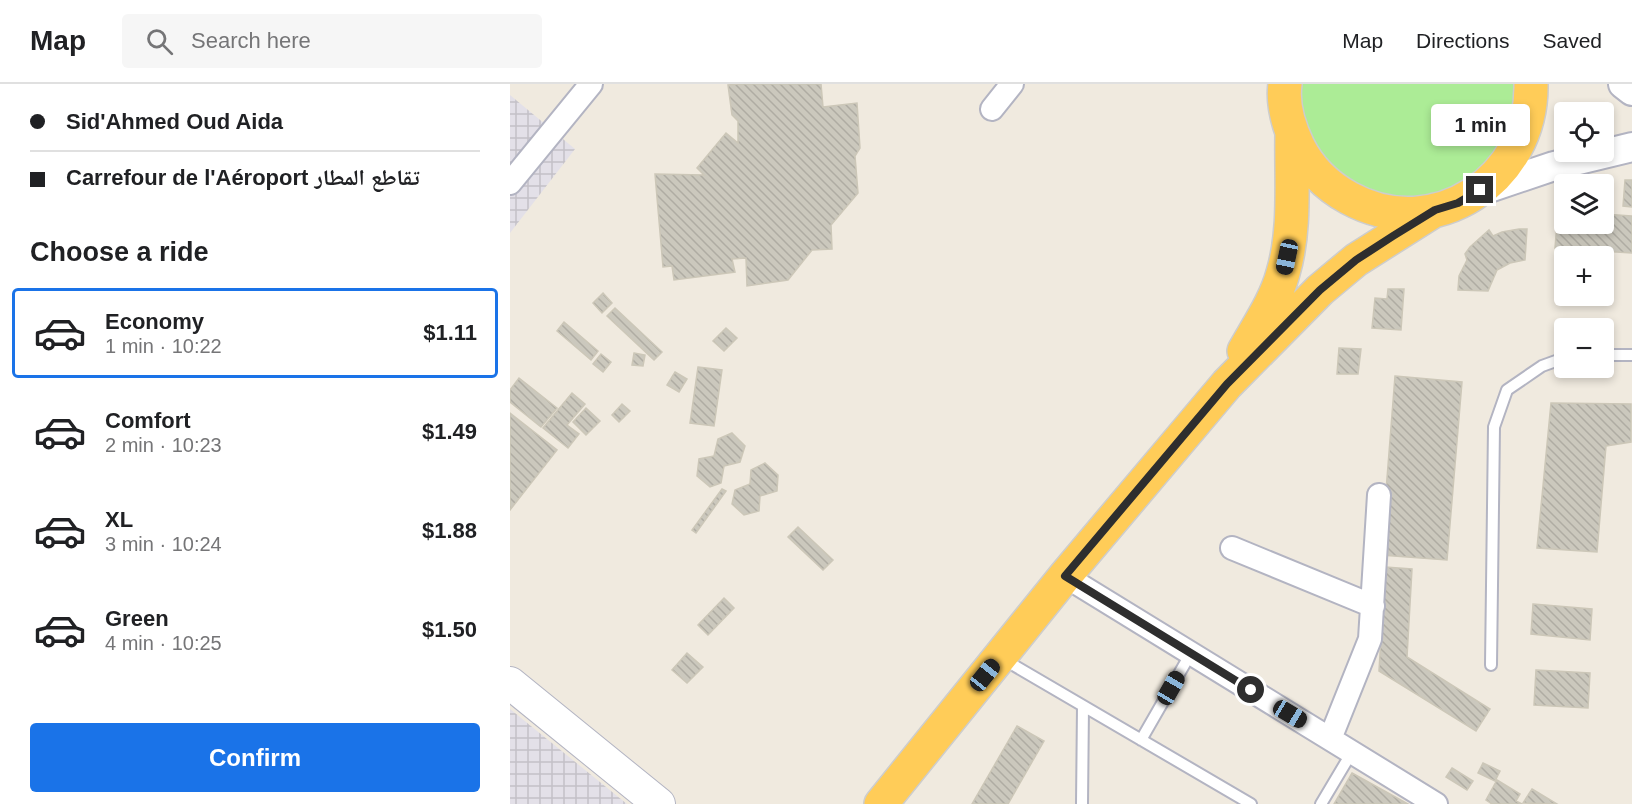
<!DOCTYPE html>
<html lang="en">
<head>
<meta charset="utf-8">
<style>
	body { margin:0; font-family:Arial,"Noto Naskh Arabic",sans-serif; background:#f6f6f6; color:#202124; height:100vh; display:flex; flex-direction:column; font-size:22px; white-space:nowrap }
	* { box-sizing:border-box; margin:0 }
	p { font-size:20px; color:#757577 }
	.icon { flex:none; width:33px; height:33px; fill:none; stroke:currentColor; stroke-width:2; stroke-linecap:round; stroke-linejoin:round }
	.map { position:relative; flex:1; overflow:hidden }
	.drawer { display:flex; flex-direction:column; background:#fff; width:510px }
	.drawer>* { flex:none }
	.guide { display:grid; align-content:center; height:132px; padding:0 30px; background:#fff }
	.fabs { position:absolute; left:1044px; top:18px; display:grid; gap:12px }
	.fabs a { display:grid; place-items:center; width:60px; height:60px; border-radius:6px; background:#fff; box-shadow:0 3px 9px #0003; font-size:30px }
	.end { position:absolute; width:27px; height:27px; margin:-14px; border:8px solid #2e2e2e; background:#fff; box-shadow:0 0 0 3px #fff }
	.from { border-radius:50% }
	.bubble { position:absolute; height:42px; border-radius:6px; background:#fff; box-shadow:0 3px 9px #0003; font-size:20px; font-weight:700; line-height:42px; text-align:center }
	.car { position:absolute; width:18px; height:36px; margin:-18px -9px; border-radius:8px; box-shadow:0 0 4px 2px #0007; background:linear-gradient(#222 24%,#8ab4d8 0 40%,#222 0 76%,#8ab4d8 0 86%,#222 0) }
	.guide b { display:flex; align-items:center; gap:21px; height:57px; font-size:22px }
	.guide b+b { border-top:2px solid #e0e0e0 }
	.guide i { width:15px; height:15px; background:#202124 }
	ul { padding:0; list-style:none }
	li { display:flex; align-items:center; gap:18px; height:90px; margin:0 12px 9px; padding:0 18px; border:3px solid transparent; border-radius:6px }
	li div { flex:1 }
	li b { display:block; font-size:22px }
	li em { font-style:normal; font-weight:700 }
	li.selected { border-color:#1a73e8 }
	li>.icon { width:54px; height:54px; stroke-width:1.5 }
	h2 { padding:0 30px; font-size:27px; line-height:72px }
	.button { display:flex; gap:12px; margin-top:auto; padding:12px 30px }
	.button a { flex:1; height:69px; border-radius:6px; background:#1a73e8; color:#fff; font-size:24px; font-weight:700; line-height:69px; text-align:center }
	header { display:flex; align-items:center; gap:36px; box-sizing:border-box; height:84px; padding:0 30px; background:#fff; border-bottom:2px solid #e0e0e0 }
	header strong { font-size:28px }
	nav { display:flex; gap:33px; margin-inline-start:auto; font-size:21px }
	.search { width:420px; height:54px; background:#f6f6f6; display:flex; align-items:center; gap:15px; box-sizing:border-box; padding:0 21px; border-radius:6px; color:#757577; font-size:22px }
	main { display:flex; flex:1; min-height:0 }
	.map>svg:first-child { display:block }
	.industrial { fill:url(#industrial-grid) }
	.park { fill:#acec96 }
	.building { fill:url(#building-back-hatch); stroke:#ccc7b8; stroke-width:1.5 }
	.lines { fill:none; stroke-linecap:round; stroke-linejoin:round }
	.service-casing { stroke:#b3b4c2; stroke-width:14 }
	.minor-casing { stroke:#b3b4c2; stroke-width:26 }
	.tertiary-casing { stroke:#b3b4c2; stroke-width:32 }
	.secondary-casing { stroke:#b3b4c2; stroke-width:34 }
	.trunk-casing { stroke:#cdcdcd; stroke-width:36 }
	.service { stroke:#fff; stroke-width:10 }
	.minor { stroke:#fff; stroke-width:22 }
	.tertiary { stroke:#fff; stroke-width:28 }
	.secondary { stroke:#fff; stroke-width:32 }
	.trunk { stroke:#ffcc58; stroke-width:33 }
	.route { stroke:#2e2e2e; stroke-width:8 }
</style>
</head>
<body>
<header>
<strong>Map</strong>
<div class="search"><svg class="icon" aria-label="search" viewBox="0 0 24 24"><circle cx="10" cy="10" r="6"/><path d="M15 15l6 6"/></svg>Search here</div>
<nav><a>Map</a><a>Directions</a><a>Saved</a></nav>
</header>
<main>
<section class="drawer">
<div class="guide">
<b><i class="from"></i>Sid'Ahmed Oud Aida</b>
<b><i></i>Carrefour de l'Aéroport تقاطع المطار</b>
</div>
<h2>Choose a ride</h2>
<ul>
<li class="selected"><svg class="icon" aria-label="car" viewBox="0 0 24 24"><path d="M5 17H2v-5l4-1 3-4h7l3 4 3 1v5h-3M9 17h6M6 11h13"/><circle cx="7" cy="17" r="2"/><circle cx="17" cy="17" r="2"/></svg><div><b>Economy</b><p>1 min · 10:22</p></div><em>$1.11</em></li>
<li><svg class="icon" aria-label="car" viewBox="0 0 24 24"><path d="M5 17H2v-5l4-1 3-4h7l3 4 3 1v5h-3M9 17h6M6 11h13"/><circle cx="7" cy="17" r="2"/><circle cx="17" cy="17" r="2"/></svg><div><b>Comfort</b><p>2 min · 10:23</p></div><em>$1.49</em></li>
<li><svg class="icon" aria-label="car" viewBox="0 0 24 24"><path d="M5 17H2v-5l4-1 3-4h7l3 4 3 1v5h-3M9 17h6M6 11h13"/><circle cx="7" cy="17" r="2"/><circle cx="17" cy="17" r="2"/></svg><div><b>XL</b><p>3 min · 10:24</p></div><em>$1.88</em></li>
<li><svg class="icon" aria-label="car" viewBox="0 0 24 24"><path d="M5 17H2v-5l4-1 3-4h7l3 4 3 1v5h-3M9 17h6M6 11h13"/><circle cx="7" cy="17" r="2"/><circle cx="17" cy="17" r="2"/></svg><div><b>Green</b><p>4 min · 10:25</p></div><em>$1.50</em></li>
</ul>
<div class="button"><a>Confirm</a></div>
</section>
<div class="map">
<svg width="1122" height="720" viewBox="0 0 1122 720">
	<defs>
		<pattern id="industrial-grid" width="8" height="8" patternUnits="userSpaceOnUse" patternTransform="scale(1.5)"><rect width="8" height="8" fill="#e3e0e8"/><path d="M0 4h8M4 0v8" fill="none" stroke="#c3c0c7"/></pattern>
		<pattern id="building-back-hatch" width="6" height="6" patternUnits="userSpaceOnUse" patternTransform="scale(1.5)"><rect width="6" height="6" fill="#cbc8bd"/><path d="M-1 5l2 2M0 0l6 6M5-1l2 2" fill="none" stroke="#afaca3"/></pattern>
	</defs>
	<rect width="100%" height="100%" fill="#f0eadf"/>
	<path class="industrial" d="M0,11L65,65L0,149Z
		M0,625L117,720H0Z"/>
	<path class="park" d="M788,0H1013L988,78L928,115L858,110L827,91L804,64L790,32Z"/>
	<path class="building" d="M230,0H311L313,23L347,19L350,64L345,72L348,109L321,141L322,165L302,166L278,196L237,202L236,174L222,175L225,188L164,196L162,182L153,183L145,90L194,91L187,84L216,49L228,59V37L222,31L218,1Z
		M1115,96H1122V123L1113,122Z
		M1048,127H1054V140H1094V130L1122,132V169L1045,164Z
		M1009,145H1017L1015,176L1000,179L987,186L978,207L948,206L949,192L957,176L955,170L960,163L979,146L983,152L992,148Z
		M878,205H894L891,246L862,244L865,214L877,215Z
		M93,209L102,219L92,229L83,219Z
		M105,224L152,268L144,276L97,232Z
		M54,238L88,267L81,276L47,247Z
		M216,244L227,254L214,267L203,257Z
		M829,264L851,265L848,290H827Z
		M124,269L135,271L133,282L122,281Z
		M91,270L101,278L93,288L83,280Z
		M188,283L212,286L204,342L180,339Z
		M165,288L177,295L169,308L157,301Z
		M885,292L952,298L937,476L871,471Z
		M9,294L47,324L31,343L0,318V306Z
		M62,309L75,320L57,341L69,350L58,364L33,344Z
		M1041,319L1121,320V358L1096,362L1087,468L1027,464Z
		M112,320L120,327L109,338L102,331Z
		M76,324L90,337L76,351L63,338Z
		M0,329L47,366L0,426Z
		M222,349L235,362L230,378L214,382L211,399L200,403L187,392L189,375L204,372L208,355Z
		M255,379L268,391L267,407L250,412L249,427L234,431L222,420L225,406L240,400L241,386Z
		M212,405L216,407L186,449L182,446Z
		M288,443L323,476L313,486L278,453Z
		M875,483L902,485L897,573L980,625L966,647L869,587Z
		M214,514L224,524L198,551L188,541Z
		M1023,520L1082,525L1080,556L1021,550Z
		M177,569L193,583L177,599L162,586Z
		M1026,586L1080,589L1078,624L1024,621Z
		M507,642L534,657L498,720H462Z
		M973,679L990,687L985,697L968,689Z
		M942,684L963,697L957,706L936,693Z
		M842,689L898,720H824Z
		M987,696L1010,710L1006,717L1012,720H982L976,716Z
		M1022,705L1047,720L1013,719Z"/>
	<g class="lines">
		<g class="service-casing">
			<path id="service" d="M1094,271H1122
				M493,575L741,720
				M981,581L984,343L997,306L1032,282L1054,274
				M631,656L681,569
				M572,720L573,622
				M811,720L842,668"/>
		</g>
		<g class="minor-casing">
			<path id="minor" d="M482,25L502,0
				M0,99L81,0
				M722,464L863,522
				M555,492L926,720
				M820,655L860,555L869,411"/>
		</g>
		<g class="tertiary-casing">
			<path id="tertiary" d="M1113,0L1122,7
				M970,107L1044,82L1122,63"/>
		</g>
		<g class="secondary-casing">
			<path id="secondary" d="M0,599L149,720"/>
		</g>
		<g class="trunk-casing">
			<path id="trunk" d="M775,0C772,21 779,43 788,62C799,84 817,102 839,114C925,161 1023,95 1021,0
				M734,267C748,242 766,216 773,189C786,145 781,96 782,50
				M371,720L555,492L717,300L810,206L846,176L925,126"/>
		</g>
		<use href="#service" class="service"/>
		<use href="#minor" class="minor"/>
		<use href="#tertiary" class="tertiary"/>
		<use href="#secondary" class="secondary"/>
		<use href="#trunk" class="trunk"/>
	</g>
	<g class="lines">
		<path class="route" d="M741,606L555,492L717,300L810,206L846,176L883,152L925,126L948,119L970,106"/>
	</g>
</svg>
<div class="fabs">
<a><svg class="icon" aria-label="locate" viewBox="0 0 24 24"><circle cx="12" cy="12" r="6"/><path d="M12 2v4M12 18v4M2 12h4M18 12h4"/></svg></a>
<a><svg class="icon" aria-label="layers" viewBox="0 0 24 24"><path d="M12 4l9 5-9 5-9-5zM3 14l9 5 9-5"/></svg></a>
<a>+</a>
<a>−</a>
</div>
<i class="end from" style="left:741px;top:606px"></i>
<i class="end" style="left:970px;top:106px"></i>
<div class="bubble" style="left:921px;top:20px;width:99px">1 min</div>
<i class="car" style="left:777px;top:173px;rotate:192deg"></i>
<i class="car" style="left:475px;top:591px;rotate:39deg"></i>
<i class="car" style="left:661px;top:604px;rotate:30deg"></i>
<i class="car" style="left:780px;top:630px;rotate:121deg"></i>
</div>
</main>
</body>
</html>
